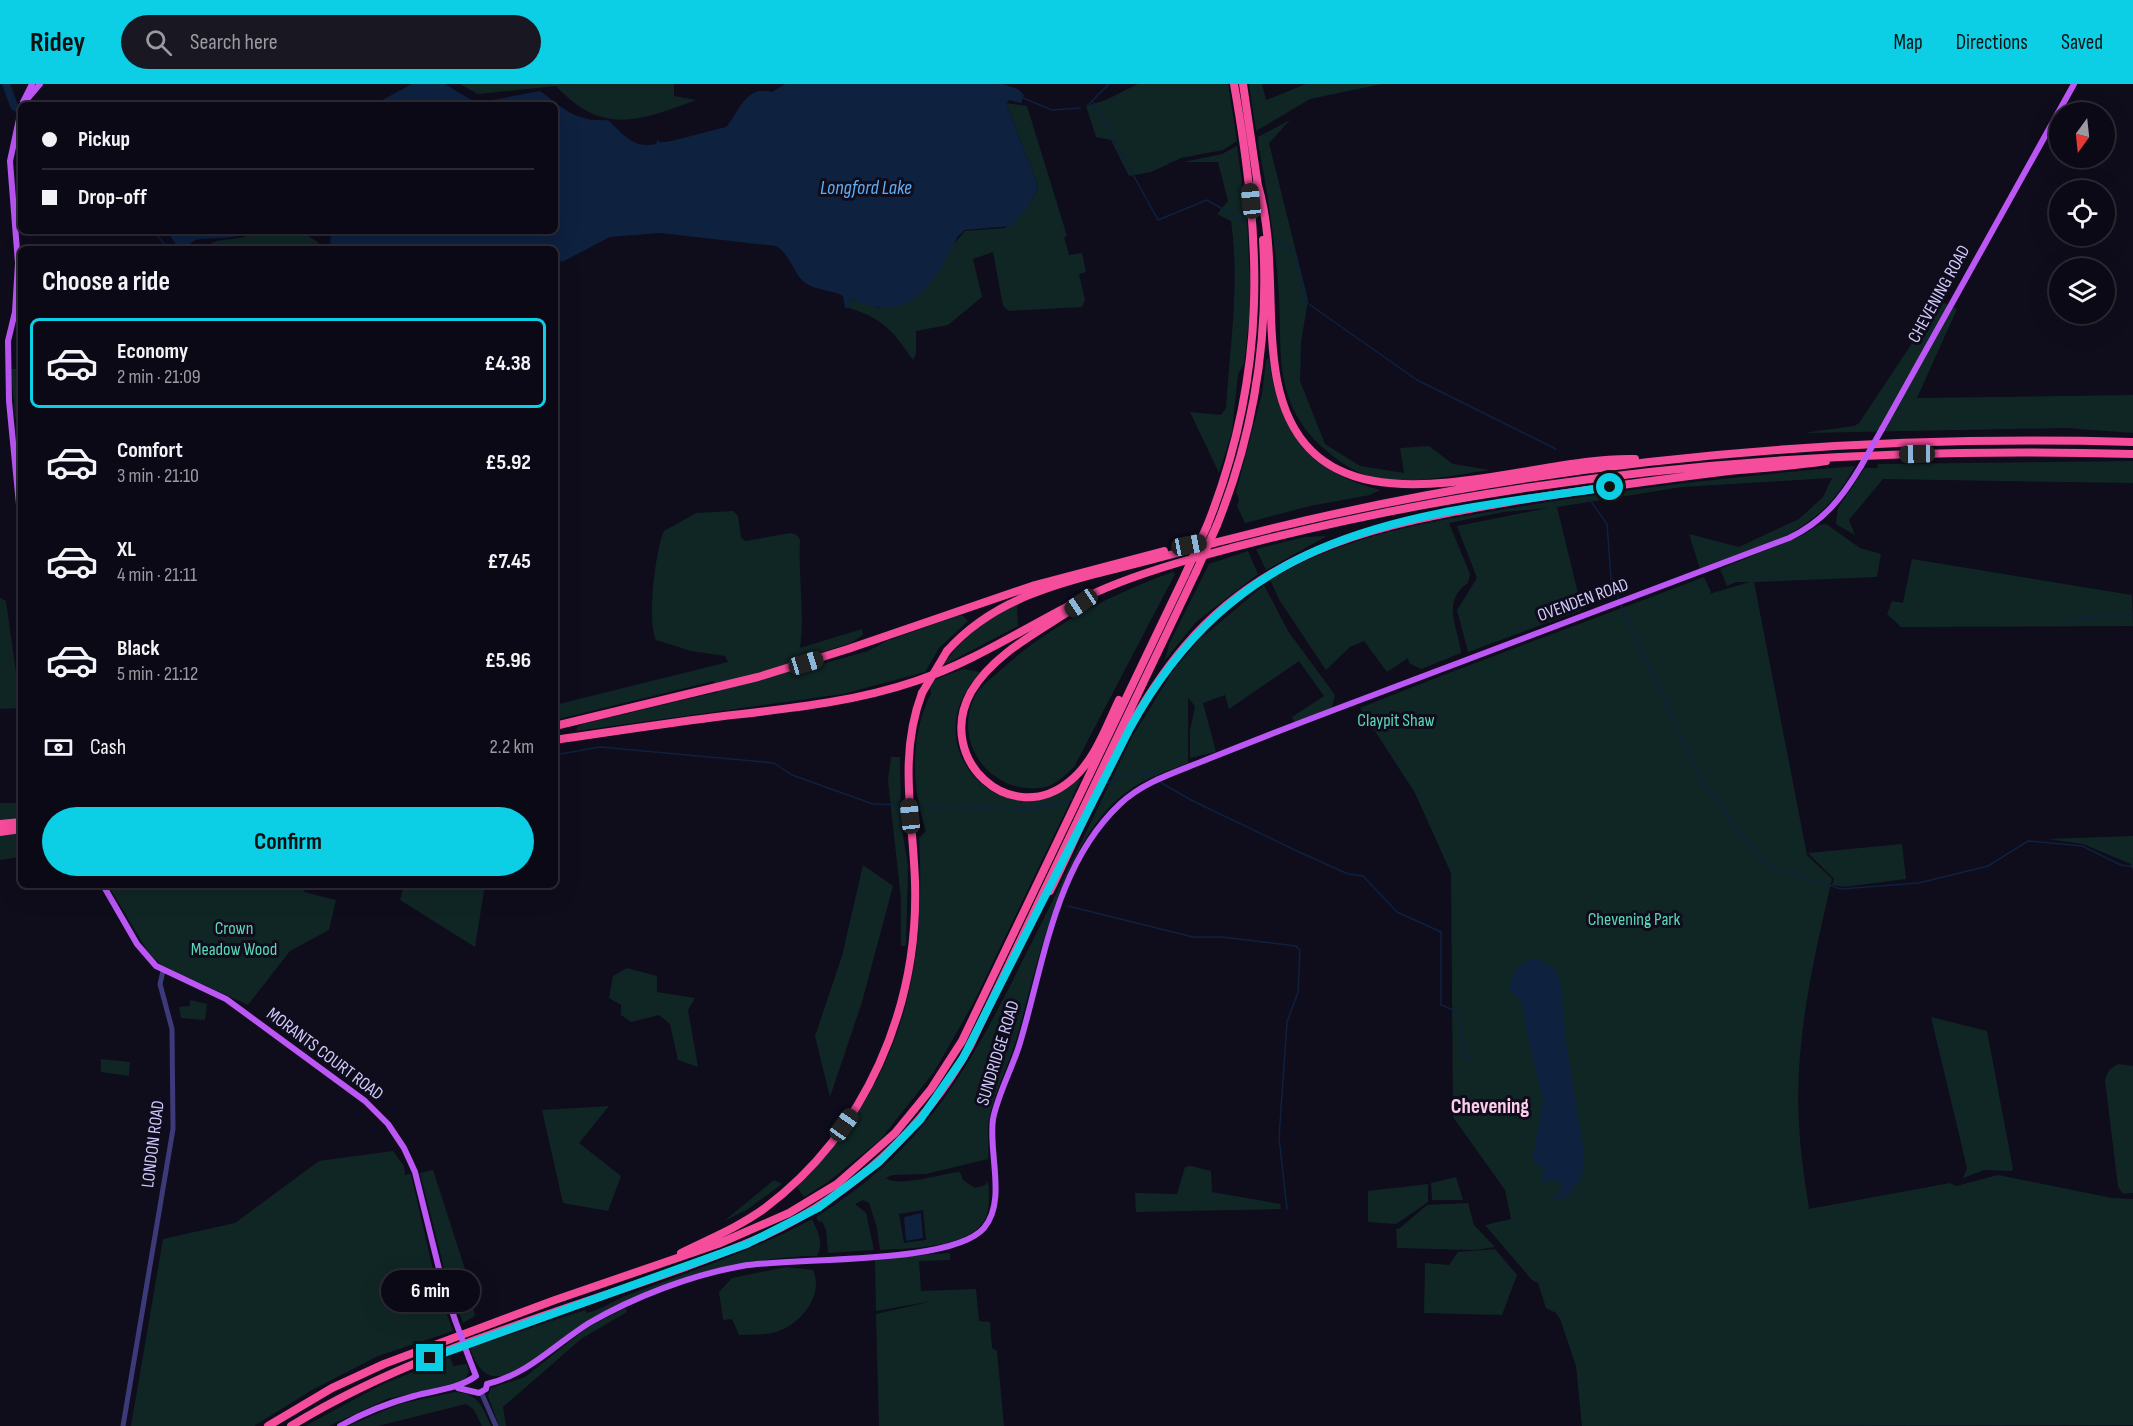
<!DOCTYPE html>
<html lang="en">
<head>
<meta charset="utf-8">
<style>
	body { margin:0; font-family:"Sofia Sans Condensed",sans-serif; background:#191722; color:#f1f3f6; height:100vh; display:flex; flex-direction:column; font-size:22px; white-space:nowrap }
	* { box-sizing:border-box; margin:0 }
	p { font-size:20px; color:#9a9aa0 }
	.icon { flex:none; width:33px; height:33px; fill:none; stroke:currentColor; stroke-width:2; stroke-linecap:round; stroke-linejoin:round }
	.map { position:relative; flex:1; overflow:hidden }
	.sheet { position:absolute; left:18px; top:162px; width:540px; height:642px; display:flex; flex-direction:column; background:#0b0915; border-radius:9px; box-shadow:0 6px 24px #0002,0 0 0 2px #2b2a34 }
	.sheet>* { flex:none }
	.top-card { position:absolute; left:18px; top:18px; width:540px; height:132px; border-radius:9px; box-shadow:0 6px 24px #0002,0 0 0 2px #2b2a34; display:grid; align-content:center; height:132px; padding:0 24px; background:#0b0915 }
	.needle { width:39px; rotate:195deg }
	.controls { position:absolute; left:2049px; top:18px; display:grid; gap:12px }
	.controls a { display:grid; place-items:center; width:66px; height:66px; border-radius:50%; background:#0b0915; box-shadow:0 6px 24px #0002,0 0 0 2px #2b2a34; font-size:30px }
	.end { position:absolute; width:27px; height:27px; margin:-14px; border:8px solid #0ccfe6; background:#111; box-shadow:0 0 0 3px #111 }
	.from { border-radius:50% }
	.bubble { position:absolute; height:42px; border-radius:21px; background:#0b0915; box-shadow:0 6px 24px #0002,0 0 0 2px #2b2a34; font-size:20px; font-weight:700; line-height:42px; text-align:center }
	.car { position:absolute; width:18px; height:36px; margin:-18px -9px; border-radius:8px; box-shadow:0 0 4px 2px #0007; background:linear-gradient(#222 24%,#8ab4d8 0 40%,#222 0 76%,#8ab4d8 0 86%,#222 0) }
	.top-card b { display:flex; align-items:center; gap:21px; height:57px; font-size:22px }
	.top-card b+b { border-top:2px solid #2b2a34 }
	.top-card i { width:15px; height:15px; background:#f1f3f6 }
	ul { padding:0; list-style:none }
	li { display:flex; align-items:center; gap:18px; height:90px; margin:0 12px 9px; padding:0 12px; border:3px solid transparent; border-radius:9px }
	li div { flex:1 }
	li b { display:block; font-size:22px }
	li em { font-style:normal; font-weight:700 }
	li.current { border-color:#0ccfe6 }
	li>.icon { width:54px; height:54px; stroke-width:1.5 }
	h2 { padding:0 24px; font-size:27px; line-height:72px }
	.pay { display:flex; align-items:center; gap:15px; height:66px; padding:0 24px; font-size:22px }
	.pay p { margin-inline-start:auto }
	.button { display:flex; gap:12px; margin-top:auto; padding:12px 24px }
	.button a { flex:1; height:69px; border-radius:36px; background:#0ccfe6; color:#111; font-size:24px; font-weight:700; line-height:69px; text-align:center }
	header { display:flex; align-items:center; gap:36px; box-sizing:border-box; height:84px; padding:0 30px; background:#0ccfe6; color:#111 }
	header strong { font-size:28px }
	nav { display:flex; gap:33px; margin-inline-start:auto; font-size:21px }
	.search { width:420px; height:54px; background:#191722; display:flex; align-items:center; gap:15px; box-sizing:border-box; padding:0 21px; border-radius:33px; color:#9a9aa0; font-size:22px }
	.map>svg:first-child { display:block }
	.green { fill:#102625; fill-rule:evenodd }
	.water { fill:#0e213f }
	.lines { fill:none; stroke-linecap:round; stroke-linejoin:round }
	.stream { stroke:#0e213f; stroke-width:1.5 }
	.river { stroke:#0e213f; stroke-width:8 }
	.minor { stroke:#3c3a79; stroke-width:5 }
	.major { stroke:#bc57f6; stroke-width:6 }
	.highway { stroke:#f64c9c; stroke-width:8 }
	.major-bridge { stroke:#bc57f6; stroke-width:6 }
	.highway-bridge { stroke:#f64c9c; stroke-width:8 }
	.route { stroke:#0ccfe6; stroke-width:8 }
	.labels { text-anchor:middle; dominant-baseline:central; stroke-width:6; stroke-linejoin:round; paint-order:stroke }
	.street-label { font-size:18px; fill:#d0cafc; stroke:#0f0c1c }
	.park-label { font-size:18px; fill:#5bd7b9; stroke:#0f0c1c }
	.water-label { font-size:20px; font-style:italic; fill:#5eaff6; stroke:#0f0c1c }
	.quarter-label { font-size:21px; font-weight:bold; fill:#fccceb; stroke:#0f0c1c }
</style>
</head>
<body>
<header>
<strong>Ridey</strong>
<div class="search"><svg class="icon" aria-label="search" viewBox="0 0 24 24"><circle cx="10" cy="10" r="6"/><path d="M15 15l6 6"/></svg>Search here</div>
<nav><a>Map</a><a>Directions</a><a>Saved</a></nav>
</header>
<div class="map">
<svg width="2133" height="1342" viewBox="0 0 2133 1342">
	<rect width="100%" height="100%" fill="#0f0c1c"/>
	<path class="green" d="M460,0H676L674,1V12L696,16C640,37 602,52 556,2L478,10Z
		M1138,0H1228L1237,57L1223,66L1181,74L1151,88L1129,92L1111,56L1096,53L1086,22L1106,16Z
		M1249,0H1262L1266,16L1306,0H1382L1310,15L1256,47Z
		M1006,19L1027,22L1067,152L1064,153L1069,171L1082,169L1086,188L1079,190L1085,216L1082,223L1009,227L1003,222L993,168L973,175L982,213L948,241L916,247V270L913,276C892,246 884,235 849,224L850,215L880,224L955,159L965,147L1005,144L1031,119L1038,102Z
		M1290,36L1269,59L1308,216L1301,258L1300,297L1325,360L1360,382L1404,389L1400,364L1429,362L1453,380L1490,386C1453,391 1410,402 1372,393C1353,388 1337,376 1322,363C1269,313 1284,263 1278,198C1274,151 1267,105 1258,59V53Z
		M1237,62L1247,135L1251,217L1244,280L1238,290L1232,348L1219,389L1190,328L1221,331L1226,324C1230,261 1240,200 1231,137L1217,130L1228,117L1218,78H1184L1222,70Z
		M255,147H300L318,158L320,165H204C216,150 240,160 255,147Z
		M1940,217L1957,225L1917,314L2133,311V349L2066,344L1803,349L1854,342L1859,339Z
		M1269,274C1277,345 1309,389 1380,406L1370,411L1310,422L1245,439L1237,422L1239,415L1236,408L1262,310L1266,276Z
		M11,285H19L21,334H15Z
		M2133,377V399L1883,395L1849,436L1855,451L1836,440L1838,424L1865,384H1877L1878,380Z
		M1855,382C1819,451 1768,459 1700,485L1689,450L1739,463L1799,435L1823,413L1832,394L1682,403L1557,423L1582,526L1468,568L1457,526L1477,494L1457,442L1548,424L1504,428L1449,439L1470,490L1468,499C1441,517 1458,543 1461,569L1421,585L1409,579L1408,574L1387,588L1364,557L1350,563L1326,586L1280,517L1270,496C1343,451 1429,438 1512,424C1626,404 1740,392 1855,382Z
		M733,427L738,432L741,454L746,457L790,449L797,451L800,456C798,493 805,528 800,564L862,545L863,551L851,559L800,575V586L868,567L887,557L957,532H963L968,537L939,564L925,588L843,610L576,647L577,643L583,640L718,608L714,597L555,636V621L728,578L725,572L691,567L656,556C647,538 655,467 664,447L696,429Z
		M1826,440L1860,464L1881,470L1877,493L1754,498L1807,771L1832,795C1814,874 1794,957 1799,1039C1800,1068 1805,1097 1809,1125L1950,1099L1956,1102L1998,1091L2112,1114L2133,1115V1341L1582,1342L1576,1282L1560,1235L1556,1229L1546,1224L1538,1199L1532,1196L1485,1141L1511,1135L1505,1106L1453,1033L1451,789L1415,709L1360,624C1474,578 1589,537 1704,493L1711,508L1709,510L1750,498H1736L1727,502L1720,485L1803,451L1819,441Z
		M1327,452L1266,486L1256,465L1305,453Z
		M1248,467L1258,490L1196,538L1165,576L1169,560L1209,480Z
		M1912,475L2132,511L2133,542L1901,543L1887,530L1892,517L1903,519Z
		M1173,488L1175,490L1074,683C1064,692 1054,703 1040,704C988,710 950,654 977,609C984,599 994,592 1003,584C1052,540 1112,510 1173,488Z
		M1264,501L1288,547L1335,611L1332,623L1295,639L1292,633L1324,612L1299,577L1229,625L1225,611L1203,619L1216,668L1190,674V647L1195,622L1188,614V679C1165,688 1142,695 1123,711C1061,759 1038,881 1017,953C1009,981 995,1006 989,1035C986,1048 990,1062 988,1075L926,1090L892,1091L886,1094C900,1104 943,1089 960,1088L963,1096L975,1104L985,1101L988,1097C989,1108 990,1120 987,1130C977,1165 909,1164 880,1166L877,1144L869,1119L863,1116L855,1120L866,1129L874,1166L828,1169L826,1146L822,1137L819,1138L816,1133C930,1062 972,978 1030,862C1065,793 1098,723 1132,653L1173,587L1199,556ZM923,1126L926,1156L904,1159L899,1130Z
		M0,514L6,517L21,624L0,625Z
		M1024,516L1017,523L1018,542L944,581C964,549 992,533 1024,516Z
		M963,585L980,588C968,602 958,618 956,637C951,680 988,719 1031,717C1052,716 1063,703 1081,695L973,920L934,988L880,1056L828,1098L804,1113L797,1103C899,998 927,898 919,754L926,747C911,703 910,651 931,609L930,604L935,596Z
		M891,673H900L901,739L908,782L906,862H901V815L888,697Z
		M0,719H21V773L0,776Z
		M2133,752V787L2131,780L2083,760L2048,755Z
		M1902,760L1906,795L1844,803L1832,801L1834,795L1808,769Z
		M863,781L893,802L862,918L830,1013L815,952L842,872Z
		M108,801H307L304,808L336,816L329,846L290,867L248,921L161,881L148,868Z
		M404,801H485L475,863L400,816Z
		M627,884L657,892V908L695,914L688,926L698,983L678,976L670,940L659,931L631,938L621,931V921L609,914L613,892Z
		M190,916L207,920L205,936L181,934L179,923L190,922Z
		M1931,933L1987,947L2013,1085L2011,1087L1984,1086L1963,1094L1967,1084Z
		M101,975L130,978L129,992L101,988Z
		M2118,980L2133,982V1109L2123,1110L2118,1103L2105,996L2109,986Z
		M609,1022L579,1059L621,1092L608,1127L563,1119L542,1026Z
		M393,1067L404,1082L405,1091L411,1090L436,1199L453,1247L378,1272L312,1306L254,1342H131L163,1155L235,1139L319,1077Z
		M1191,1082L1211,1087L1212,1108L1280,1120L1281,1125L1136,1128L1135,1109L1177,1110L1185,1083Z
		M433,1086L465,1185L475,1232L463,1239L446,1192L420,1089Z
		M1456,1093L1463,1116H1432L1431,1099Z
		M774,1096L782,1100L748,1125L724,1137Z
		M1428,1100V1118L1396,1140L1368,1138V1107Z
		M1468,1119L1474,1141L1495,1163L1475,1166L1397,1164L1396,1145L1400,1144L1427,1121Z
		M812,1135C818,1148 824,1159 817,1172C754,1172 699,1190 640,1214C624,1221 605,1227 589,1236C562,1250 531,1288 501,1292C483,1295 475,1279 470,1264L585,1226L587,1229C604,1225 617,1214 633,1209C694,1186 755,1166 812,1135Z
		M1495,1165L1517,1191L1502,1231L1424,1229L1425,1179L1449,1181L1458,1168Z
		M950,1169V1176L919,1177L921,1207L976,1205L979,1237L990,1238L992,1264L997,1267L1004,1342H879L876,1230L933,1217L876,1227L875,1175Z
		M786,1183L813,1186C824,1210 803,1237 781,1246C769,1252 752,1250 739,1251L732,1235L723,1236L719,1208L732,1194Z
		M626,1224L627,1228L581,1255L503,1323L506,1342H499L488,1312L491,1304L525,1293L588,1243Z
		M450,1273L453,1282L467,1280L469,1288L464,1297L387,1315L329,1342H305L383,1300Z
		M455,1308C478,1309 483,1323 491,1342H482L474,1326L466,1320L378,1342H348L400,1320Z"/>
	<path class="water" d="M412,0H445L476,19L540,7C565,25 575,38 608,36C623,50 633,65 656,60L658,55L659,58H667L726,43C739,29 745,0 772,8L785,0H1003L1018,5L1024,11L1021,19L1009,16L1006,19L1038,102L1031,119L1011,142L965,146L958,152C943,183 920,230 878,223C869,222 859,218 850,215L849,224H845L843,212C830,205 813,207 802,196C792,186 790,170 776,162L660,149L610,153L564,177L555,179V165H330L331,147H555V21H373Z
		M167,147H251C241,155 213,154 200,155C191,156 188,165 179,165Z
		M1538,875L1555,885L1560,895L1566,957L1584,1070L1582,1092L1568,1112L1555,1116L1552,1113L1562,1108C1563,1091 1547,1097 1540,1099L1544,1085L1534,1078L1533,1073L1543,1016L1527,950L1522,919L1510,906C1510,889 1521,876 1538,875Z
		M921,1129L923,1154L906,1157L904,1133Z"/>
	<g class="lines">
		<path class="stream" d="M1023,14L1052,26L1080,24
			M1093,18L1158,136L1207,116L1245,138
			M1088,21L1109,0
			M153,147L169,165
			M1276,156L1295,168L1306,218L1417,296L1556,365
			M1590,416L1607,440L1611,495L1619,516
			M1621,521L1703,700L1758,771L1772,784L1841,805L1919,799L1988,782L2028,757L2082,762L2121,781L2133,783
			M2067,536L2133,531
			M555,671L600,663L774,679L792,691L873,720L906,721
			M1160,698L1191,716L1297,767L1348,790L1363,792L1397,828L1441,848V921L1458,928L1465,972L1473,975
			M1108,699C1124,691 1136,687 1155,689L1157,694
			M916,721C959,723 1035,732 1073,715
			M1068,822L1193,853H1222L1296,862L1300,866L1298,908L1287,938L1279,1054L1287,1125"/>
		<path class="river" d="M6,0L14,22L21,26"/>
		<path class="minor" d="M481,1308L496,1342
			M123,1342L173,1045L172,945L160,900L163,887"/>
		<path class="major" d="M23,18L32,0
			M23,20L40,0
			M21,26L10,77L18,179L15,228L8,257L9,317L21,441
			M1882,345L2074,0
			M103,801L137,860L156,882L226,915L365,1017L388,1040L404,1064L415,1088L442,1197L455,1236
			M469,1274L476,1292
			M487,1300C529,1290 554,1261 589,1239C634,1213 691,1191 742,1182C795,1173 952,1181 984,1144C1007,1117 988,1068 993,1035C998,1010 1011,987 1019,962C1044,881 1054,782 1120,720C1143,698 1174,689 1203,677C1248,659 1294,641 1339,624C1489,568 1639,512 1789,454C1823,438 1842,414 1861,382
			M458,1304L479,1309L486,1305L487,1300
			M340,1342C363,1329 388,1319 414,1312C436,1306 458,1305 476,1292"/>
		<path class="highway" d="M1243,0L1258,102
			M1257,98C1277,163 1265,231 1277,296C1311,472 1521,371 1635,375
			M1217,441C1254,349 1269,254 1263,156
			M1207,442C1268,289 1262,159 1234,0
			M1068,528C1034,550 992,572 971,608C934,675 1011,746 1070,697C1094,678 1106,643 1119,616
			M947,567C1003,504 1086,494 1162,473C1478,384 1806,349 2133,358
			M555,642L758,593L848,565L1035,501L1164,467
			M555,656C609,648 662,640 716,633C783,625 852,619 916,597C976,577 1027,542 1084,514C1120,496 1159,484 1198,473C1502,389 1819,361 2133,370
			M0,740L21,738
			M0,748L21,745
			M1050,807C1091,724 1125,632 1185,562C1271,461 1386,439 1509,418C1582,406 1656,396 1729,387C1761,384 1794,382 1826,377
			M681,1169C709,1155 739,1143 765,1124C866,1048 919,923 915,798C913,733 898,672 922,609
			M268,1342L332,1304L384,1280L555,1216L718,1160L789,1129L837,1100L895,1049L931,1005L962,957L1185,491
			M291,1342C437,1252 609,1219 764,1152C853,1110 922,1048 970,962L1196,488"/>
		<path class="major-bridge" d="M1861,382L1882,345
			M455,1236L469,1274"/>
		<path class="highway-bridge" d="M1196,488L1217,441
			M1185,491L1207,442
			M922,609L947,567"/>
	</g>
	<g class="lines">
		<path class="route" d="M430,1274L747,1160L818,1124L879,1078L920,1036L963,974L1130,644C1241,443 1404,432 1610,403"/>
	</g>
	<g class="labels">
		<g class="street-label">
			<text transform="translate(1939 210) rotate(-61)">CHEVENING ROAD</text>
			<text transform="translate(1583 516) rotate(-20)">OVENDEN ROAD</text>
			<text transform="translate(998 969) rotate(-73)">SUNDRIDGE ROAD</text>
			<text transform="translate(325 970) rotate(37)">MORANTS COURT ROAD</text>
			<text transform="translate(153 1060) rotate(-83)">LONDON ROAD</text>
		</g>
		<g class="park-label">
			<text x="1396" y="636">Claypit Shaw</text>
			<text x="1634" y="835">Chevening Park</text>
			<text x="234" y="844">Crown<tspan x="234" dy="21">Meadow Wood</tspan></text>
		</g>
		<g class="water-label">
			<text x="866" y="104">Longford Lake</text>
		</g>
		<g class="quarter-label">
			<text x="1490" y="1022">Chevening</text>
		</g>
	</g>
</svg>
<div class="controls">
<a><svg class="needle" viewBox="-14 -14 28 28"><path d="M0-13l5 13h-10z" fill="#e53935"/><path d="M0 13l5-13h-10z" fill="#9a9aa0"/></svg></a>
<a><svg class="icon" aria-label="locate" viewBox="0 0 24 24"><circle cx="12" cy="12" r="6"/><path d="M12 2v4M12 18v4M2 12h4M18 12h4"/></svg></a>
<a><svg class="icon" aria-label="layers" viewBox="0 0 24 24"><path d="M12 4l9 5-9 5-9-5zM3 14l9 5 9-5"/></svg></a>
</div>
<i class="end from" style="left:1610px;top:403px"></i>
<i class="end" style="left:430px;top:1274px"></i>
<div class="bubble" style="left:381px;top:1186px;width:99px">6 min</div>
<i class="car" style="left:1251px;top:117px;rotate:354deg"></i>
<i class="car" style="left:1917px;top:370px;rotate:269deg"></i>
<i class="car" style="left:1189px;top:461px;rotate:79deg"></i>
<i class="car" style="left:1081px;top:519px;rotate:236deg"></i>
<i class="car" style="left:806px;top:579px;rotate:73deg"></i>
<i class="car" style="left:910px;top:732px;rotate:354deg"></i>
<i class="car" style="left:844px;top:1041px;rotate:35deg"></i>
<div class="top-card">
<b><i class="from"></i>Pickup</b>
<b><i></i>Drop-off</b>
</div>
<section class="sheet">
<h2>Choose a ride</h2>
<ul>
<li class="current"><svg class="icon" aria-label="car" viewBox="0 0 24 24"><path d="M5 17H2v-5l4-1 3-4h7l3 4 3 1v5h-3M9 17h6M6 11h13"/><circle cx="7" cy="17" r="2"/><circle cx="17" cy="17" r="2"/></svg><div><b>Economy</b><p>2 min · 21:09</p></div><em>£4.38</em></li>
<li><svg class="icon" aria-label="car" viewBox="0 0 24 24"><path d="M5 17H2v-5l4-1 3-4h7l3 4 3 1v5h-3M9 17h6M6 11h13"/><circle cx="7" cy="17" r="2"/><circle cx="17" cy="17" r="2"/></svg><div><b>Comfort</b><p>3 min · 21:10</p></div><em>£5.92</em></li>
<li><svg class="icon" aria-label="car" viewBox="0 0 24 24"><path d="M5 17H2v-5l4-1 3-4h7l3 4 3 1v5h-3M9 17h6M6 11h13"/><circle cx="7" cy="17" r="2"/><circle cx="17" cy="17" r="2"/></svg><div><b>XL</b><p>4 min · 21:11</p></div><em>£7.45</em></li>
<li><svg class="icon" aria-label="car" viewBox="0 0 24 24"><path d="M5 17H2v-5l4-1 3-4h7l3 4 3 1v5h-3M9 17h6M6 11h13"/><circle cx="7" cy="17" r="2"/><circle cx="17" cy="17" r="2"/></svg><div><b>Black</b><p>5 min · 21:12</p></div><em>£5.96</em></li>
</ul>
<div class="pay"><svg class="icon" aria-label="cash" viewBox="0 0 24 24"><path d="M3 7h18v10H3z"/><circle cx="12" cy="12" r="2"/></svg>Cash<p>2.2 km</p></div>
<div class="button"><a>Confirm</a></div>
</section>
</div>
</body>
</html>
